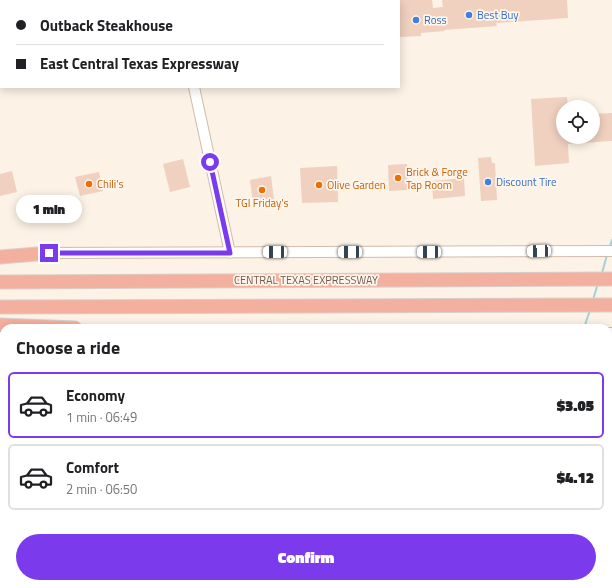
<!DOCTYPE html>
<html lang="en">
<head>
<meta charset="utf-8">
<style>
	body { margin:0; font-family:"Titillium Web",sans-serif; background:#f6f6f6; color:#202124; height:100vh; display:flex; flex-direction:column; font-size:15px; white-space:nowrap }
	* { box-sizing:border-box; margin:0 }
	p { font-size:13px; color:#757577 }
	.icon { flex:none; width:22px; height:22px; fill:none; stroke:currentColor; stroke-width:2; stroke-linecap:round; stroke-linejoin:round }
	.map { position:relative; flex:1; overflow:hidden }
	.sheet { position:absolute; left:0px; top:324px; width:612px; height:264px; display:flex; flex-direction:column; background:#fff; border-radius:12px 12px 0 0; box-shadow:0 2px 10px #0003 }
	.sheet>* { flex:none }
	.hud { position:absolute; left:0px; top:0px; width:400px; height:88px; box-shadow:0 2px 10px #0003; display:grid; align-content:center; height:88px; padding:0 16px; background:#fff }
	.buttons { position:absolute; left:556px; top:100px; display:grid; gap:8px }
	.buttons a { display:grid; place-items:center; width:44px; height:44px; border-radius:50%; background:#fff; box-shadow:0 2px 10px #0003; font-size:20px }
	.end { position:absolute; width:18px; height:18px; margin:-9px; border:5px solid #7c3aed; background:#fff; box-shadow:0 0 0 2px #fff }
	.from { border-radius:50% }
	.bubble { position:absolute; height:28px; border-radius:14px; background:#fff; box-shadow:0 2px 10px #0003; font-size:13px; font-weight:800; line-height:28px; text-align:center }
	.car { position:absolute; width:12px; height:24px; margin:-12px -6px; border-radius:5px; box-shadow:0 0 3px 1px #0007; background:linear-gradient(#fff 24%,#345 0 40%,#fff 0 76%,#345 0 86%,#fff 0) }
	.hud b { display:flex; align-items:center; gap:14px; height:38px; font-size:15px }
	.hud b+b { border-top:1px solid #e0e0e0 }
	.hud i { width:10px; height:10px; background:#202124 }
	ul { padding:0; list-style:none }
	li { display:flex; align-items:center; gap:12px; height:66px; margin:0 8px 6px; padding:0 8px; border:2px solid #e0e0e0; border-radius:6px }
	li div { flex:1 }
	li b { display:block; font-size:15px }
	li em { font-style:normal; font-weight:800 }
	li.active { border-color:#7c3aed }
	li>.icon { width:36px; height:36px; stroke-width:1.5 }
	h2 { padding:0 16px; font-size:18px; line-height:48px }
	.button { display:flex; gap:8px; margin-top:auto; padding:8px 16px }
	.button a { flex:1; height:46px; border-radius:24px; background:#7c3aed; color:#fff; font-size:16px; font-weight:800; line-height:46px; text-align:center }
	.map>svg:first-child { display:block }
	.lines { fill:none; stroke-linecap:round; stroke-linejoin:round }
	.stream { stroke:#a2d1d6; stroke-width:2 }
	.building { fill:#f0d0bf }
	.street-casing { stroke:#cfbcaf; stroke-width:9 }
	.secondary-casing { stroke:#d2bbad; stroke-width:12 }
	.highway-casing { stroke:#d8d0cd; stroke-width:15 }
	.street { stroke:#fff; stroke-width:7 }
	.secondary { stroke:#fff; stroke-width:10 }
	.highway { stroke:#f4b09f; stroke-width:13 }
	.route { stroke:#7c3aed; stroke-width:5 }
	.shop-dot { fill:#3f7fe0; stroke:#fef6ec; stroke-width:1.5 }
	.food-dot { fill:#e8710a; stroke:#fef6ec; stroke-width:1.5 }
	.labels { text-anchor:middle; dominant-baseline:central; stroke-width:3.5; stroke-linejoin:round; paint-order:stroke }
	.shop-label { font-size:11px; fill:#366cbe; stroke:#fef6ec; text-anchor:start }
	.food-label { font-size:11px; fill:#c56008; stroke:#fef6ec; text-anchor:start }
	.street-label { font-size:11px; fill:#74584b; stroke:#fef6ec }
</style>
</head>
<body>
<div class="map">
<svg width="612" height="588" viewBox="0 0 612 588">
	<rect width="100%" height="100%" fill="#fcf2e6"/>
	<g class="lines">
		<path class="stream" d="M609,249L612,240
			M602,273L607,255
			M593,300L598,283
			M584,328L590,310
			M463,588L465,584"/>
	</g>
	<path class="building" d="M399,0H432L433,8L443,7L442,0H567L568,18L496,23L497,26L444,30L445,31L421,33V36L399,37Z
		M567,97L568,107H563V137H593V114L612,113V141L568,144L569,163L535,166L531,99Z
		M491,157L492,163H495L497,200L481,201L478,158Z
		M183,159L190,187L170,192L163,164Z
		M407,164L408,190L389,191L388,165Z
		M337,166L338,202L302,203L300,168Z
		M12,171L17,192L0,196V174Z
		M99,172L103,191L80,196L75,177Z
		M271,176L274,200L253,203L250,180Z
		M464,178L465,196L433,199L432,181Z"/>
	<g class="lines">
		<g class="street-casing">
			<path id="street" d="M216,588L217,584"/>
		</g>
		<g class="secondary-casing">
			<path id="secondary" d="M176,0V1
				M194,87L230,253
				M42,253L612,251
				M608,333H612
				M0,337H4"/>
		</g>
		<g class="highway-casing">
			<path id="highway" d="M0,257L49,253
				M0,282L612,279
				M0,307L612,305
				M0,325L75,328"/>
		</g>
		<use href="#street" class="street"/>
		<use href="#secondary" class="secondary"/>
		<use href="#highway" class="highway"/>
	</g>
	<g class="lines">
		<path class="route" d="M49,253H230L210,162"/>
	</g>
	<g class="shop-dot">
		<circle cx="469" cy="15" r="4"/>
		<circle cx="416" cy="20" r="4"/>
		<circle cx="488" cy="182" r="4"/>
	</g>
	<g class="food-dot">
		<circle cx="398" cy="178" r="4"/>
		<circle cx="89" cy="184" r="4"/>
		<circle cx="319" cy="185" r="4"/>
		<circle cx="262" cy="190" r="4"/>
	</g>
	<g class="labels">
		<g class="shop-label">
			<text x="477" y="15">Best Buy</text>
			<text x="424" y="20">Ross</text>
			<text x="496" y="182">Discount Tire</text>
		</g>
		<g class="food-label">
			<text x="406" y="172">Brick &amp; Forge<tspan x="406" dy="13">Tap Room</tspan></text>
			<text x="97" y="184">Chili's</text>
			<text x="327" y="185">Olive Garden</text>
			<text x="262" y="203" text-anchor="middle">TGI Friday's</text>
		</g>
		<g class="street-label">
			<text x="306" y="280">CENTRAL TEXAS EXPRESSWAY</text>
		</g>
	</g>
</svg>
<div class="buttons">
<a><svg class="icon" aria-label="locate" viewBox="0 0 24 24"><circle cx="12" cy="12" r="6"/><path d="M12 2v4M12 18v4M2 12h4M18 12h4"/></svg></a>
</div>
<i class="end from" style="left:210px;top:162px"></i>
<i class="end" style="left:49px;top:253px"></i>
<div class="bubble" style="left:16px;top:195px;width:66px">1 min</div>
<i class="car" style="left:539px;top:251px;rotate:268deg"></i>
<i class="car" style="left:275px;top:252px;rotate:270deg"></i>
<i class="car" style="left:350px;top:252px;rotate:270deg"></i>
<i class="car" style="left:429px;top:252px;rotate:270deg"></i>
<div class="hud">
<b><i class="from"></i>Outback Steakhouse</b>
<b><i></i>East Central Texas Expressway</b>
</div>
<section class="sheet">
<h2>Choose a ride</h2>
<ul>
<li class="active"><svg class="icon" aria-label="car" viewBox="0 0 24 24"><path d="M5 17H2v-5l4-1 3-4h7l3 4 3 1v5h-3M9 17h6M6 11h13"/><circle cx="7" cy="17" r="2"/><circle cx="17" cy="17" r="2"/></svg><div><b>Economy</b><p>1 min · 06:49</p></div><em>$3.05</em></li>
<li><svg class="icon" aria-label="car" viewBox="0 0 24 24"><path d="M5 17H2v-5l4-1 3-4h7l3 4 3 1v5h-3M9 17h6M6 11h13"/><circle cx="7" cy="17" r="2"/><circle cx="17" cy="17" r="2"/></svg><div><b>Comfort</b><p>2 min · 06:50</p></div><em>$4.12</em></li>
</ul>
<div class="button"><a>Confirm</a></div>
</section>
</div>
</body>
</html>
